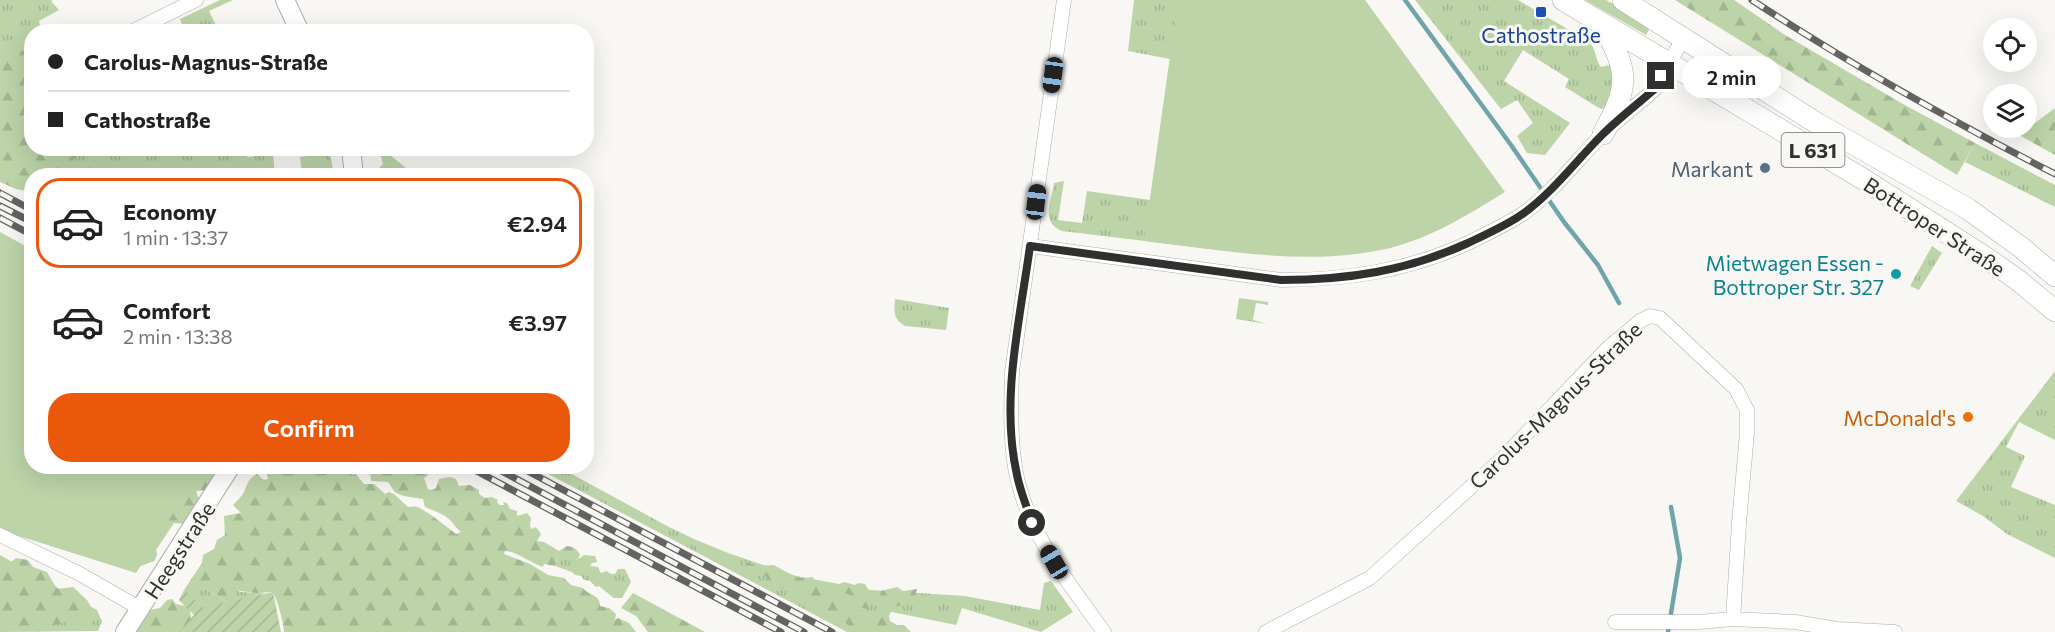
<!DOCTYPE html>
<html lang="en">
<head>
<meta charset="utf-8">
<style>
	body { margin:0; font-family:Commissioner,sans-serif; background:#f2f2f2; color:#222; height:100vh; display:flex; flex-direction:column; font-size:22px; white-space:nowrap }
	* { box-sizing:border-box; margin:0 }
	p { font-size:20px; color:#767676 }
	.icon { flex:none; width:33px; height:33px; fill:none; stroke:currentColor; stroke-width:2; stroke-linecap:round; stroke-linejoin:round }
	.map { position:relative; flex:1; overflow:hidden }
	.panel { position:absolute; left:24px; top:168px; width:570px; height:306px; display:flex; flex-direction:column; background:#fff; border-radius:24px; box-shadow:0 6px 24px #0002 }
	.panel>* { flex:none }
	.guide { position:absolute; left:24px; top:24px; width:570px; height:132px; border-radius:24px; box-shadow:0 6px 24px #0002; display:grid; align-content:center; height:132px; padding:0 24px; background:#fff }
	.buttons { position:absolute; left:1983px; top:18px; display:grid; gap:12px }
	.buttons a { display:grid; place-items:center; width:54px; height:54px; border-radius:50%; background:#fff; box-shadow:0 6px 24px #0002; font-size:30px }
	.end { position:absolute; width:27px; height:27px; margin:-14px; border:8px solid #30302e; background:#fff; box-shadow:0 0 0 3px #fff }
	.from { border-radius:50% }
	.bubble { position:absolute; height:42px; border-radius:21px; background:#fff; box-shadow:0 6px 24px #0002; font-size:20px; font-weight:600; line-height:42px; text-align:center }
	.car { position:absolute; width:18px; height:36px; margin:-18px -9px; border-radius:8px; box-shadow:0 0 4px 2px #0007; background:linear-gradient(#222 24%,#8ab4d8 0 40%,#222 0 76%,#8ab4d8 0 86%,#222 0) }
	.guide b { display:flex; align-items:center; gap:21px; height:57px; font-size:22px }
	.guide b+b { border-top:2px solid #e0e0e0 }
	.guide i { width:15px; height:15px; background:#222 }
	ul { padding:10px 0 0; list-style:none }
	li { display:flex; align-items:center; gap:18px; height:90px; margin:0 12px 9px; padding:0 12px; border:3px solid transparent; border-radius:24px }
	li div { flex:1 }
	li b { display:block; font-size:22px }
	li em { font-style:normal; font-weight:600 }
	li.active { border-color:#ea580c }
	li>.icon { width:54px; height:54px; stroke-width:1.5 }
	.action { display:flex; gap:12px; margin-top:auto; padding:12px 24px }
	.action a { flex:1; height:69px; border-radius:24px; background:#ea580c; color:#fff; font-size:24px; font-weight:600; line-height:69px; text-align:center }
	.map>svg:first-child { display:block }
	.grass { fill:url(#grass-tufts) }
	.forest { fill:url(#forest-firs) }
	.garden { fill:url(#garden-furrows) }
	.pitch { fill:#bcd4a8 }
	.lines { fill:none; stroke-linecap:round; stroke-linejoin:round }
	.stream { stroke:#70a4ab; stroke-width:4.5 }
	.street-casing { stroke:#aeaeab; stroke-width:15 }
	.secondary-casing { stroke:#aeaeab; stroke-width:20 }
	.primary-casing { stroke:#aeaeab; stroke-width:22 }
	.street { stroke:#fff; stroke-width:14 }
	.secondary { stroke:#fff; stroke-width:18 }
	.primary { stroke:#fff; stroke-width:21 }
	.rail-casing { stroke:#636361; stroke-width:7 }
	.rail { stroke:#f8f7f4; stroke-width:4.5; stroke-dasharray:14; stroke-linecap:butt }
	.route { stroke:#30302e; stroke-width:8 }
	.transit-dot { fill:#1a4fb4; stroke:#f8f7f4; stroke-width:2 }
	.service-dot { fill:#5c6f8a; stroke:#f8f7f4; stroke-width:2 }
	.culture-dot { fill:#0f9aa8; stroke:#f8f7f4; stroke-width:2 }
	.food-dot { fill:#e8710a; stroke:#f8f7f4; stroke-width:2 }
	.labels { text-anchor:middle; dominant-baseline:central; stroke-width:6; stroke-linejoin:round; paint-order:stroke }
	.shield { fill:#f8f7f4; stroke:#6c6c69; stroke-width:1.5 }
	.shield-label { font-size:20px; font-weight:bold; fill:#30302e }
	.transit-label { font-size:21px; fill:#164399; stroke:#f8f7f4 }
	.service-label { font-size:21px; fill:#4e5e75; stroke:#f8f7f4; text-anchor:end }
	.street-label { font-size:21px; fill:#30302e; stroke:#f8f7f4 }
	.culture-label { font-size:21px; fill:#0d838f; stroke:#f8f7f4; text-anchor:end }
	.food-label { font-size:21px; fill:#c56008; stroke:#f8f7f4; text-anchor:end }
</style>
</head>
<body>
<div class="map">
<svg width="2055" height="632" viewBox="0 0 2055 632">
	<defs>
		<pattern id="grass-tufts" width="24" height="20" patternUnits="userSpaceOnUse" patternTransform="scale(1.5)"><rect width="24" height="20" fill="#bcd4a8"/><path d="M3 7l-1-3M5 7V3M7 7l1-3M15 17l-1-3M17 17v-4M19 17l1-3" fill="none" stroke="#a2b691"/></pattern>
		<pattern id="forest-firs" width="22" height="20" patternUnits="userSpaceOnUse" patternTransform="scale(1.5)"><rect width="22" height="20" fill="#bcd4a8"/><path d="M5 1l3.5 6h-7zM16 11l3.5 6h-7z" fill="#a2b691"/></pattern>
		<pattern id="garden-furrows" width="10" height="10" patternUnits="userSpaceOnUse" patternTransform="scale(1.5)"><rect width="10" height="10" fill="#bcd4a8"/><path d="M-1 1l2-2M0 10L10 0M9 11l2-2" fill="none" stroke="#a2b691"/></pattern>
	</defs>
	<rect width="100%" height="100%" fill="#f8f7f4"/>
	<path class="grass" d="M0,0H53L51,1L59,10L39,21L41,31L32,32L31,108L0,51Z
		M220,0H233L209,11L219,31H184L180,19Z
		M1134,0H1227L1211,249L1062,231C1040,222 1051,203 1054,183L1064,181L1058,220L1082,223L1087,191L1150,200L1170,59L1128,51Z
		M1415,0H1518L1588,41C1598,51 1594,58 1601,67L1613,64C1614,79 1615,99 1602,109L1597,107L1565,87L1569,79L1523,50L1504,81L1570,123L1545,155L1527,153L1517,136L1533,123L1517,100L1501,109Z
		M1585,0H1606L1651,26L1646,35Z
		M1975,143L2055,185V207L1965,162Z
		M245,148L247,157L273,154L275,175L81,176L70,167L72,149Z
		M330,153L334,175H302L300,157Z
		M1932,246L1942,253L1919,290L1910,286Z
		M1239,298L1268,302V305L1256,303L1253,320L1267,324L1236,319Z
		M895,299L949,308L946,330L905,326C893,319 894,312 895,299Z
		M2055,371V440L2019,422L2006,447L2025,456L2011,487L2055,505V558L2007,534L1983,516L1956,501Z
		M535,467H559L667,526L694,539L728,553L796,576L871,590L965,596L1040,610L1044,583L1051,581L1073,612L1041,632L962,608L956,625L887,611L885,627L895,632H847Z
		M0,555L97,610L102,621L98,631L0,632Z
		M584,555L595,556L597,562L592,563L590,566L598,567L601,573L607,571L611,574H615L618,569H625L631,582L622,598H614L599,586L596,587L590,581L584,580L581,576L575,575L572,572L555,566L558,557C568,558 575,564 584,555Z
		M202,563L200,586L226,601L233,589L241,592L265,593L201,612L184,590Z"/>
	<path class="forest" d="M1675,0H1734L1785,35L1903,104L1975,143L1957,175Z
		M16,42L17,48L29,53L31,60L32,148L80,149L73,161L90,165L95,158L109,165L110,175L32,176L31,192L16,189L0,182V51Z
		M2055,108V155L2019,135Z
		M379,148L388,149L390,155L406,168L404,175H382L378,169L383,164Z
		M159,466L223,467L210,490L196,491L201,504L188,524L174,523L156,550L157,555L154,561L133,569Z
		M338,466L340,469L344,467L348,470V473L354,475L355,473L364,484H374L385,494L389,492L394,494L408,507C411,507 414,506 417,507C423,508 450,529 456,534L461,532C456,528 455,526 451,521C445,514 434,511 425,507L423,499C414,497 399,497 394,491C392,488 390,485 388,482L371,481L370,470L365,467H412V469L414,470L417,467H426L429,469L428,475L424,478L428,489L432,490L436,488L439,479L450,477L456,479L459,486L470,485L479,490V494L485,498L492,497L498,500L497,502L500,505H504L503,502L507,503L510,509L517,511V516L527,513L531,518L530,525L531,529L536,527L541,534L537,541L544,542L559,551L567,546C573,546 578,550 580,555L578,559L572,561L558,557L555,566L544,564L543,567C531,563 515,551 505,551L504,554L530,564L548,575L564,578L571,585L583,588C589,596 600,594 600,606L609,608L616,614L615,620L618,618L629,623L636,632H284C284,625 277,596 272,592L256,593L233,590L232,597L226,601L200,586L198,578L201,573L203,555L214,549L217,540L225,535L224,516L241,513L233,505C237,501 242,496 244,492C248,483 248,479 257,474L264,480L268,479L265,467Z
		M16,558L28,560L33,567L47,572L57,589L73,587L87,600L91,607L88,616L55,625L38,632L27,629L14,630L7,625L0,629V559L11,562Z
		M745,562L760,566L774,565C779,568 796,578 802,578C806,578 810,577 813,577L814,585L823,591L844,582L855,585L859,583L865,584L874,599L869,610L861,607C857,596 846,592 835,593L834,596L856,605L860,609L879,619L882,618L886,610L880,597L881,591L897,587L903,591L917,589L913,605L894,606L889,616L890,621L897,625H904L911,632H865L852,629L842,619C825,623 799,602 788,589L775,587L765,576L747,572L743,565Z
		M633,593L705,632H648L636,616L621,608Z
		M172,599L176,604L189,607L192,621L180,632H135L149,610L160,608L167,600Z"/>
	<path class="garden" d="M184,590L194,598L199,608L273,592L281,632H179L194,615L179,600Z"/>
	<path class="pitch" d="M1178,0H1365L1505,192C1466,216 1426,241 1381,250C1302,266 1223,250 1144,241Z
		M0,232L31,249L32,466L202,467L136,573L0,530Z"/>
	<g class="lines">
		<path class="stream" d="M1405,0L1511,145L1564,222L1598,265L1619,303
			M1668,632L1680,558L1671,507"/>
		<g class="street-casing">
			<path id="street" d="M1064,0L1012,372C1011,405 1010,440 1016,473C1028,534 1069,583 1104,632
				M131,32L196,0
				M1030,246L1281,280C1347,280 1407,271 1468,243C1487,233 1506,225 1524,213C1554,191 1576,161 1602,135C1619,118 1639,104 1657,87L1661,76L1684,38
				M0,535L80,574L141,609
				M1615,622H1699L1733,619
				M1266,632L1370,578L1502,459L1608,348L1640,321L1650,316L1660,318L1736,389L1747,410V433L1739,523L1733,619L1795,622L1837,629L1895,632"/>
		</g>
		<g class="secondary-casing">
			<path id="secondary" d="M285,0L300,32
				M351,148L354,176
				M125,632L231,466"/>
		</g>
		<g class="primary-casing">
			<path id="primary" d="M1563,0L1863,179L1985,257L2019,281L2055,311
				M1623,0L1818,124L1968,209L2022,248L2055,276
				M1602,25C1630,72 1629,86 1603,134"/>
		</g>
		<use href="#street" class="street"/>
		<use href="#secondary" class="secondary"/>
		<use href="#primary" class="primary"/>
		<g class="rail-casing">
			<path id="rail" d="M1752,0C1849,64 1952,121 2055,174
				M0,193L32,210
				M0,206L32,222
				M0,218L32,235
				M467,466L781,632
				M492,466L804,632
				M518,466L832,632"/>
		</g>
		<use href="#rail" class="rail"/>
	</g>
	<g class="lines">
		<path class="route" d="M1032,523C1027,507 1020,491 1017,475C1000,400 1020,320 1030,246L1281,280C1347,280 1407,271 1468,243C1488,233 1506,226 1524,213C1554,191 1576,161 1602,135C1619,118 1639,103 1657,87L1661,76"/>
	</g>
	<rect class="transit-dot" x="1535" y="6" width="12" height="12" rx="3"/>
	<circle class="service-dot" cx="1765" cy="168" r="6"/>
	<circle class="culture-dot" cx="1896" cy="274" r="6"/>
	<circle class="food-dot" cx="1968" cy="417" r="6"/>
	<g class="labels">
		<rect class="shield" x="1781.5" y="133" width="63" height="34" rx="4.5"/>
		<g class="shield-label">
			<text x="1813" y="150">L 631</text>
		</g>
		<g class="transit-label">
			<text x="1541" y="34">Cathostraße</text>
		</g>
		<g class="service-label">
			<text x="1753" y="168">Markant</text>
		</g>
		<g class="street-label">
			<text transform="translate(1935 226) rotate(33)">Bottroper Straße</text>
			<text transform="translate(1555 405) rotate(-44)">Carolus-Magnus-Straße</text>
			<text transform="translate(179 550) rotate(-57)">Heegstraße</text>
		</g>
		<g class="culture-label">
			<text x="1884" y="262">Mietwagen Essen -<tspan x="1884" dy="24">Bottroper Str. 327</tspan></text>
		</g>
		<g class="food-label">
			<text x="1956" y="417">McDonald's</text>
		</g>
	</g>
</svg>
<div class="buttons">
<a><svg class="icon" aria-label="locate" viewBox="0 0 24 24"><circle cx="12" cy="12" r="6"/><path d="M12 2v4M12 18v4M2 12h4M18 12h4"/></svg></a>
<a><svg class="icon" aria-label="layers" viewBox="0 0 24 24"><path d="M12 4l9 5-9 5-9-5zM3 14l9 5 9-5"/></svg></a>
</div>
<i class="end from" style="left:1032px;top:523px"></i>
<i class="end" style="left:1661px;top:76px"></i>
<div class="bubble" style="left:1682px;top:56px;width:99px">2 min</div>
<i class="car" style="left:1053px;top:75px;rotate:188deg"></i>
<i class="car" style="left:1036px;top:202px;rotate:7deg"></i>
<i class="car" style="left:1054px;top:562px;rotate:330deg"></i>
<div class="guide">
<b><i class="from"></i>Carolus-Magnus-Straße</b>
<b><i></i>Cathostraße</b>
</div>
<section class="panel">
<ul>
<li class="active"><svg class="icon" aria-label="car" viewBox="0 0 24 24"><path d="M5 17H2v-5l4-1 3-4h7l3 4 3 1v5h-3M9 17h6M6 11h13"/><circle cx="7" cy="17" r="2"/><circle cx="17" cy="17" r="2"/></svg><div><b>Economy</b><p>1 min · 13:37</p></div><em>€2.94</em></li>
<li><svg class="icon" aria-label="car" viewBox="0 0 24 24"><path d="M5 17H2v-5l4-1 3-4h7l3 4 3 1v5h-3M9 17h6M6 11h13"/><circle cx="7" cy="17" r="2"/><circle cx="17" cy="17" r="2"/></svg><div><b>Comfort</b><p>2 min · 13:38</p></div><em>€3.97</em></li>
</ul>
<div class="action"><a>Confirm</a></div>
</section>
</div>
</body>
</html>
